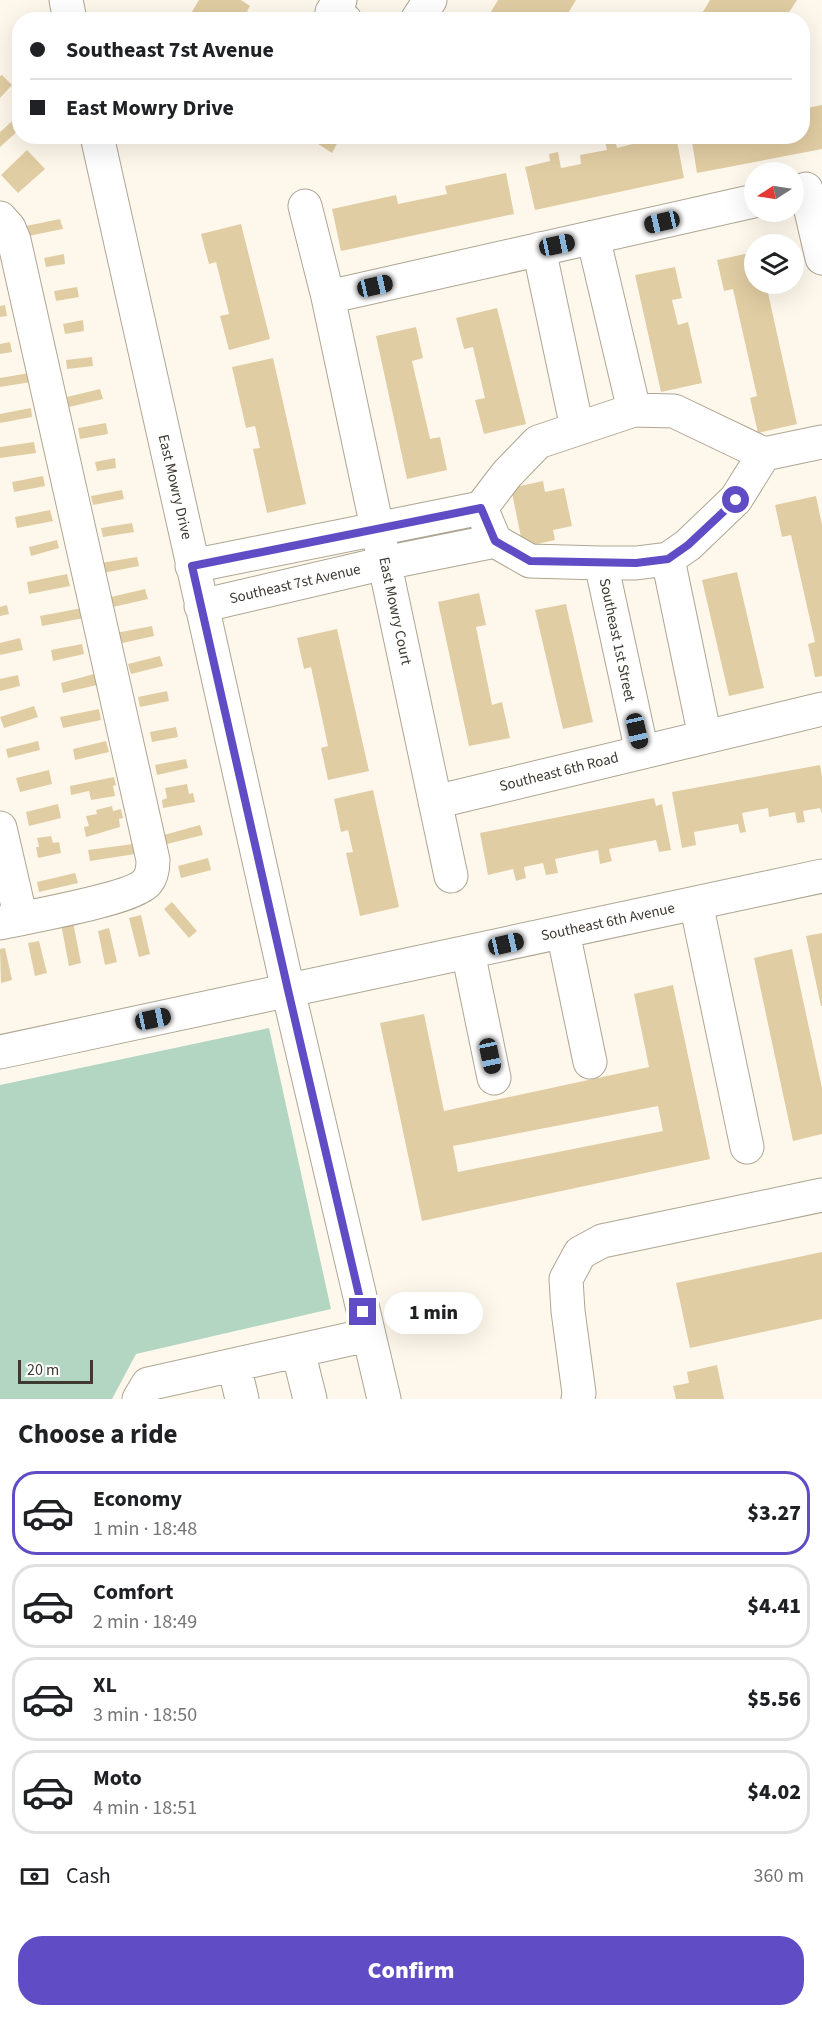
<!DOCTYPE html>
<html lang="en">
<head>
<meta charset="utf-8">
<style>
	body { margin:0; font-family:"Source Sans 3",sans-serif; background:#f2f2f2; color:#202124; height:100vh; display:flex; flex-direction:column; font-size:22px; white-space:nowrap }
	* { box-sizing:border-box; margin:0 }
	p { font-size:20px; color:#757577 }
	.icon { flex:none; width:33px; height:33px; fill:none; stroke:currentColor; stroke-width:2; stroke-linecap:round; stroke-linejoin:round }
	.map { position:relative; height:1399px; overflow:hidden }
	.drawer { display:flex; flex-direction:column; background:#fff; flex:1 }
	.drawer>* { flex:none }
	.guide { position:absolute; left:12px; top:12px; width:798px; height:132px; border-radius:24px; box-shadow:0 6px 24px #0002; display:grid; align-content:center; height:132px; padding:0 18px; background:#fff }
	.needle { width:39px; rotate:258deg }
	.tools { position:absolute; left:744px; top:162px; display:grid; gap:12px }
	.tools a { display:grid; place-items:center; width:60px; height:60px; border-radius:50%; background:#fff; box-shadow:0 6px 24px #0002; font-size:30px }
	.scale { position:absolute; left:18px; bottom:15px; width:75px; box-sizing:border-box; padding-left:6px; border:3px solid #3e3a32; border-top:0; font-size:16px; line-height:21px; white-space:nowrap; color:#3e3a32; -webkit-text-stroke:4px #fff; paint-order:stroke }
	.end { position:absolute; width:27px; height:27px; margin:-14px; border:8px solid #604dc5; background:#fff; box-shadow:0 0 0 3px #fff }
	.from { border-radius:50% }
	.bubble { position:absolute; height:42px; border-radius:21px; background:#fff; box-shadow:0 6px 24px #0002; font-size:20px; font-weight:800; line-height:42px; text-align:center }
	.car { position:absolute; width:18px; height:36px; margin:-18px -9px; border-radius:8px; box-shadow:0 0 4px 2px #0007; background:linear-gradient(#222 24%,#8ab4d8 0 40%,#222 0 76%,#8ab4d8 0 86%,#222 0) }
	.guide b { display:flex; align-items:center; gap:21px; height:57px; font-size:22px }
	.guide b+b { border-top:2px solid #e0e0e0 }
	.guide i { width:15px; height:15px; background:#202124 }
	ul { padding:0; list-style:none }
	li { display:flex; align-items:center; gap:18px; height:84px; margin:0 12px 9px; padding:0 6px; border:3px solid #e0e0e0; border-radius:24px }
	li div { flex:1 }
	li b { display:block; font-size:22px }
	li em { font-style:normal; font-weight:800 }
	li.selected { border-color:#604dc5 }
	li>.icon { width:54px; height:54px; stroke-width:1.5 }
	h2 { padding:0 18px; font-size:27px; line-height:72px }
	.pay { display:flex; align-items:center; gap:15px; height:66px; padding:0 18px; font-size:22px }
	.pay p { margin-inline-start:auto }
	.cta { display:flex; gap:12px; margin-top:auto; padding:12px 18px }
	.cta a { flex:1; height:69px; border-radius:24px; background:#604dc5; color:#fff; font-size:24px; font-weight:800; line-height:69px; text-align:center }
	.map>svg:first-child { display:block }
	.green { fill:#b2d6c2 }
	.building { fill:#e1cda3; fill-rule:evenodd }
	.lines { fill:none; stroke-linecap:round; stroke-linejoin:round }
	.minor-casing { stroke:#aea592; stroke-width:35 }
	.minor { stroke:#fff; stroke-width:33 }
	.route { stroke:#604dc5; stroke-width:8 }
	.labels { text-anchor:middle; dominant-baseline:central; stroke-width:6; stroke-linejoin:round; paint-order:stroke }
	.street-label { font-size:15px; fill:#3e3a32; stroke:#fff }
</style>
</head>
<body>
<div class="map">
<svg width="822" height="1399" viewBox="0 0 822 1399">
	<rect width="100%" height="100%" fill="#fef8ec"/>
	<path class="green" d="M269,1028L331,1309L136,1354L112,1399H0V1085Z"/>
	<path class="building" d="M199,0H241L250,6L247,11L261,20H187Z
		M498,0H576L564,20H486Z
		M710,0H797L788,14L798,20H704L700,17Z
		M2,75L12,85L0,98V76Z
		M822,105V149L697,173L691,136H802V109Z
		M20,114V129L0,147V132Z
		M306,136H341L332,153Z
		M664,136H676L684,178L535,210L525,167L550,161L549,154L558,152L561,168L581,164L580,155L607,150L605,142L615,140L617,148Z
		M27,150L45,169L18,193L1,175Z
		M506,173L514,214L341,251L332,209L396,195L398,204L447,194L445,186Z
		M60,219L63,229L23,237L21,227Z
		M241,224L270,339L229,350L220,316L229,314L216,262L209,264L201,234Z
		M754,252V284H766L797,424L758,433L750,398L757,396L733,289L724,291L717,260Z
		M64,254L65,264L46,267L44,258Z
		M675,267L682,298L672,300L678,325L688,322L702,383L661,392L635,275Z
		M77,287L79,297L56,301L54,291Z
		M5,305L7,316L0,317V306Z
		M497,308L526,424L484,434L475,400L485,398L473,347L464,349L456,318Z
		M83,320L84,331L65,334L63,324Z
		M416,327L423,358L412,361L430,439L440,437L447,470L407,479L376,336Z
		M10,342L12,352L0,354V344Z
		M92,357L93,366L67,369L66,360Z
		M273,358L306,504L267,513L253,449L260,448L255,426L246,428L232,367Z
		M29,373L31,382L0,387V378Z
		M100,389L103,399L69,407L67,397Z
		M31,408L32,417L0,423V414Z
		M106,423L108,434L80,439L78,428Z
		M34,442L36,453L0,458V447Z
		M115,458L116,468L97,471L95,462Z
		M43,476L45,486L14,492L12,482Z
		M543,481L545,492L564,488L572,526L553,530L555,540L523,547L511,488Z
		M122,490L124,499L93,505L91,496Z
		M816,496L822,525V676L815,677L808,644L815,642L791,535L782,537L775,505Z
		M50,510L53,521L17,528L15,517Z
		M132,523L134,532L103,537L101,528Z
		M57,540L59,548L31,556L29,547Z
		M137,557L139,566L103,573L101,563Z
		M737,572L764,688L729,696L702,580Z
		M67,574L70,586L29,594L27,582Z
		M145,589L148,599L113,607L111,597Z
		M479,593L486,625L476,627L492,705L502,702L510,738L469,746L438,602Z
		M566,604L593,722L563,729L535,610Z
		M7,605L9,614L0,616V607Z
		M82,608L84,618L42,626L40,616Z
		M152,626L154,636L118,644L116,633Z
		M337,629L369,771L328,780L321,748L328,746L311,667L304,669L297,638Z
		M20,638L23,650L0,655V643Z
		M82,644L84,654L53,661L51,650Z
		M160,656L163,666L131,674L128,664Z
		M94,674L97,685L63,693L61,683Z
		M18,675L20,686L0,691V679Z
		M167,691L169,701L140,707L138,697Z
		M34,706L38,717L4,728L0,717Z
		M99,709L101,720L63,728L60,717Z
		M176,727L178,737L152,742L150,732Z
		M38,741L40,750L8,758L6,749Z
		M106,741L109,752L75,760L73,749Z
		M186,759L188,768L157,775L155,765Z
		M820,765L822,776V814L820,808L803,811L805,822L797,823L795,812L769,817L768,808L742,813L746,832L740,833L738,824L694,832L696,845L682,848L672,792Z
		M49,770L52,784L20,792L16,778Z
		M114,777L116,785L113,786L115,796L91,800L89,791L71,795L70,786Z
		M187,784L189,794L193,793L195,802L163,808L162,800L167,798L165,788Z
		M373,790L399,907L360,916L346,853L353,852L348,830L341,832L334,799Z
		M654,798L656,806L662,804L671,850L659,852L656,840L609,849L612,861L600,864L598,850L555,859L558,873L546,875L543,863L524,867L526,878L516,881L513,869L488,875L480,833Z
		M58,804L61,818L29,826L26,812Z
		M112,806L113,811L121,809L123,818L119,819L120,827L86,837L84,827L89,826L86,816L97,814L96,810Z
		M200,825L203,835L167,844L164,835Z
		M51,836L53,843L59,842L61,853L38,858L36,847H39L37,838Z
		M133,844L135,854L90,861L88,850Z
		M208,858L211,870L181,878L178,866Z
		M75,873L78,883L39,892L37,882Z
		M172,902L197,931L189,938L164,909Z
		M141,915L150,954L139,957L129,918Z
		M73,922L81,963L69,966L61,924Z
		M109,928L117,962L105,965L98,931Z
		M822,933V1006H821L806,936Z
		M39,941L47,973L35,976L28,943Z
		M5,948L12,980L1,983L0,949Z
		M792,949L822,1088V1134L793,1141L754,958Z
		M673,985L710,1159L422,1221L380,1023L424,1014L444,1111L649,1067L634,994ZM658,1106L663,1131L458,1172L453,1146Z
		M822,1252V1319L690,1348L676,1283Z
		M717,1365L724,1399H676L673,1386L689,1383L687,1372Z"/>
	<g class="lines">
		<g class="minor-casing">
			<path id="minor" d="M66,0L70,20
				M340,0L332,12L345,20
				M417,20L430,0
				M97,136L288,990L384,1399
				M806,189L822,258
				M305,206L328,297L451,876
				M0,218L9,228L14,240L153,860C153,867 152,876 147,882C133,899 27,917 0,923
				M593,237L634,410
				M539,249L577,428
				M328,297L754,201
				M764,454L736,499L688,545L668,559L636,563H601L530,561L495,541L481,508L507,474L538,442L634,410L674,411L764,454L822,442
				M668,559L705,737
				M601,563L642,752
				M192,566L481,508
				M201,606L385,563L495,541
				M435,802L822,709
				M0,828L21,919
				M696,903L747,1147
				M563,932L590,1062
				M468,952L494,1078
				M0,1052L822,876
				M298,1351L310,1399
				M234,1365L242,1399
				M139,1399L148,1384L368,1335
				M578,1399L579,1393L568,1311L566,1279L580,1253L602,1241L822,1195"/>
		</g>
		<use href="#minor" class="minor"/>
	</g>
	<g class="lines">
		<path class="route" d="M363,1312L288,990L192,566L481,508L495,541L530,561L636,563L668,559L688,545L736,500"/>
	</g>
	<g class="labels">
		<g class="street-label">
			<text transform="translate(175 487) rotate(77)">East Mowry Drive</text>
			<text transform="translate(295 584) rotate(-13)">Southeast 7st Avenue</text>
			<text transform="translate(395 611) rotate(78)">East Mowry Court</text>
			<text transform="translate(617 640) rotate(78)">Southeast 1st Street</text>
			<text transform="translate(559 772) rotate(-14)">Southeast 6th Road</text>
			<text transform="translate(608 922) rotate(-12)">Southeast 6th Avenue</text>
		</g>
	</g>
</svg>
<div class="tools">
<a><svg class="needle" viewBox="-14 -14 28 28"><path d="M0-13l5 13h-10z" fill="#e53935"/><path d="M0 13l5-13h-10z" fill="#757577"/></svg></a>
<a><svg class="icon" aria-label="layers" viewBox="0 0 24 24"><path d="M12 4l9 5-9 5-9-5zM3 14l9 5 9-5"/></svg></a>
</div>
<div class="scale">20 m</div>
<i class="end from" style="left:736px;top:500px"></i>
<i class="end" style="left:363px;top:1312px"></i>
<div class="bubble" style="left:384px;top:1292px;width:99px">1 min</div>
<i class="car" style="left:662px;top:222px;rotate:257deg"></i>
<i class="car" style="left:557px;top:245px;rotate:78deg"></i>
<i class="car" style="left:375px;top:286px;rotate:77deg"></i>
<i class="car" style="left:637px;top:731px;rotate:167deg"></i>
<i class="car" style="left:506px;top:944px;rotate:77deg"></i>
<i class="car" style="left:153px;top:1019px;rotate:78deg"></i>
<i class="car" style="left:490px;top:1056px;rotate:168deg"></i>
<div class="guide">
<b><i class="from"></i>Southeast 7st Avenue</b>
<b><i></i>East Mowry Drive</b>
</div>
</div>
<section class="drawer">
<h2>Choose a ride</h2>
<ul>
<li class="selected"><svg class="icon" aria-label="car" viewBox="0 0 24 24"><path d="M5 17H2v-5l4-1 3-4h7l3 4 3 1v5h-3M9 17h6M6 11h13"/><circle cx="7" cy="17" r="2"/><circle cx="17" cy="17" r="2"/></svg><div><b>Economy</b><p>1 min · 18:48</p></div><em>$3.27</em></li>
<li><svg class="icon" aria-label="car" viewBox="0 0 24 24"><path d="M5 17H2v-5l4-1 3-4h7l3 4 3 1v5h-3M9 17h6M6 11h13"/><circle cx="7" cy="17" r="2"/><circle cx="17" cy="17" r="2"/></svg><div><b>Comfort</b><p>2 min · 18:49</p></div><em>$4.41</em></li>
<li><svg class="icon" aria-label="car" viewBox="0 0 24 24"><path d="M5 17H2v-5l4-1 3-4h7l3 4 3 1v5h-3M9 17h6M6 11h13"/><circle cx="7" cy="17" r="2"/><circle cx="17" cy="17" r="2"/></svg><div><b>XL</b><p>3 min · 18:50</p></div><em>$5.56</em></li>
<li><svg class="icon" aria-label="car" viewBox="0 0 24 24"><path d="M5 17H2v-5l4-1 3-4h7l3 4 3 1v5h-3M9 17h6M6 11h13"/><circle cx="7" cy="17" r="2"/><circle cx="17" cy="17" r="2"/></svg><div><b>Moto</b><p>4 min · 18:51</p></div><em>$4.02</em></li>
</ul>
<div class="pay"><svg class="icon" aria-label="cash" viewBox="0 0 24 24"><path d="M3 7h18v10H3z"/><circle cx="12" cy="12" r="2"/></svg>Cash<p>360 m</p></div>
<div class="cta"><a>Confirm</a></div>
</section>
</body>
</html>
